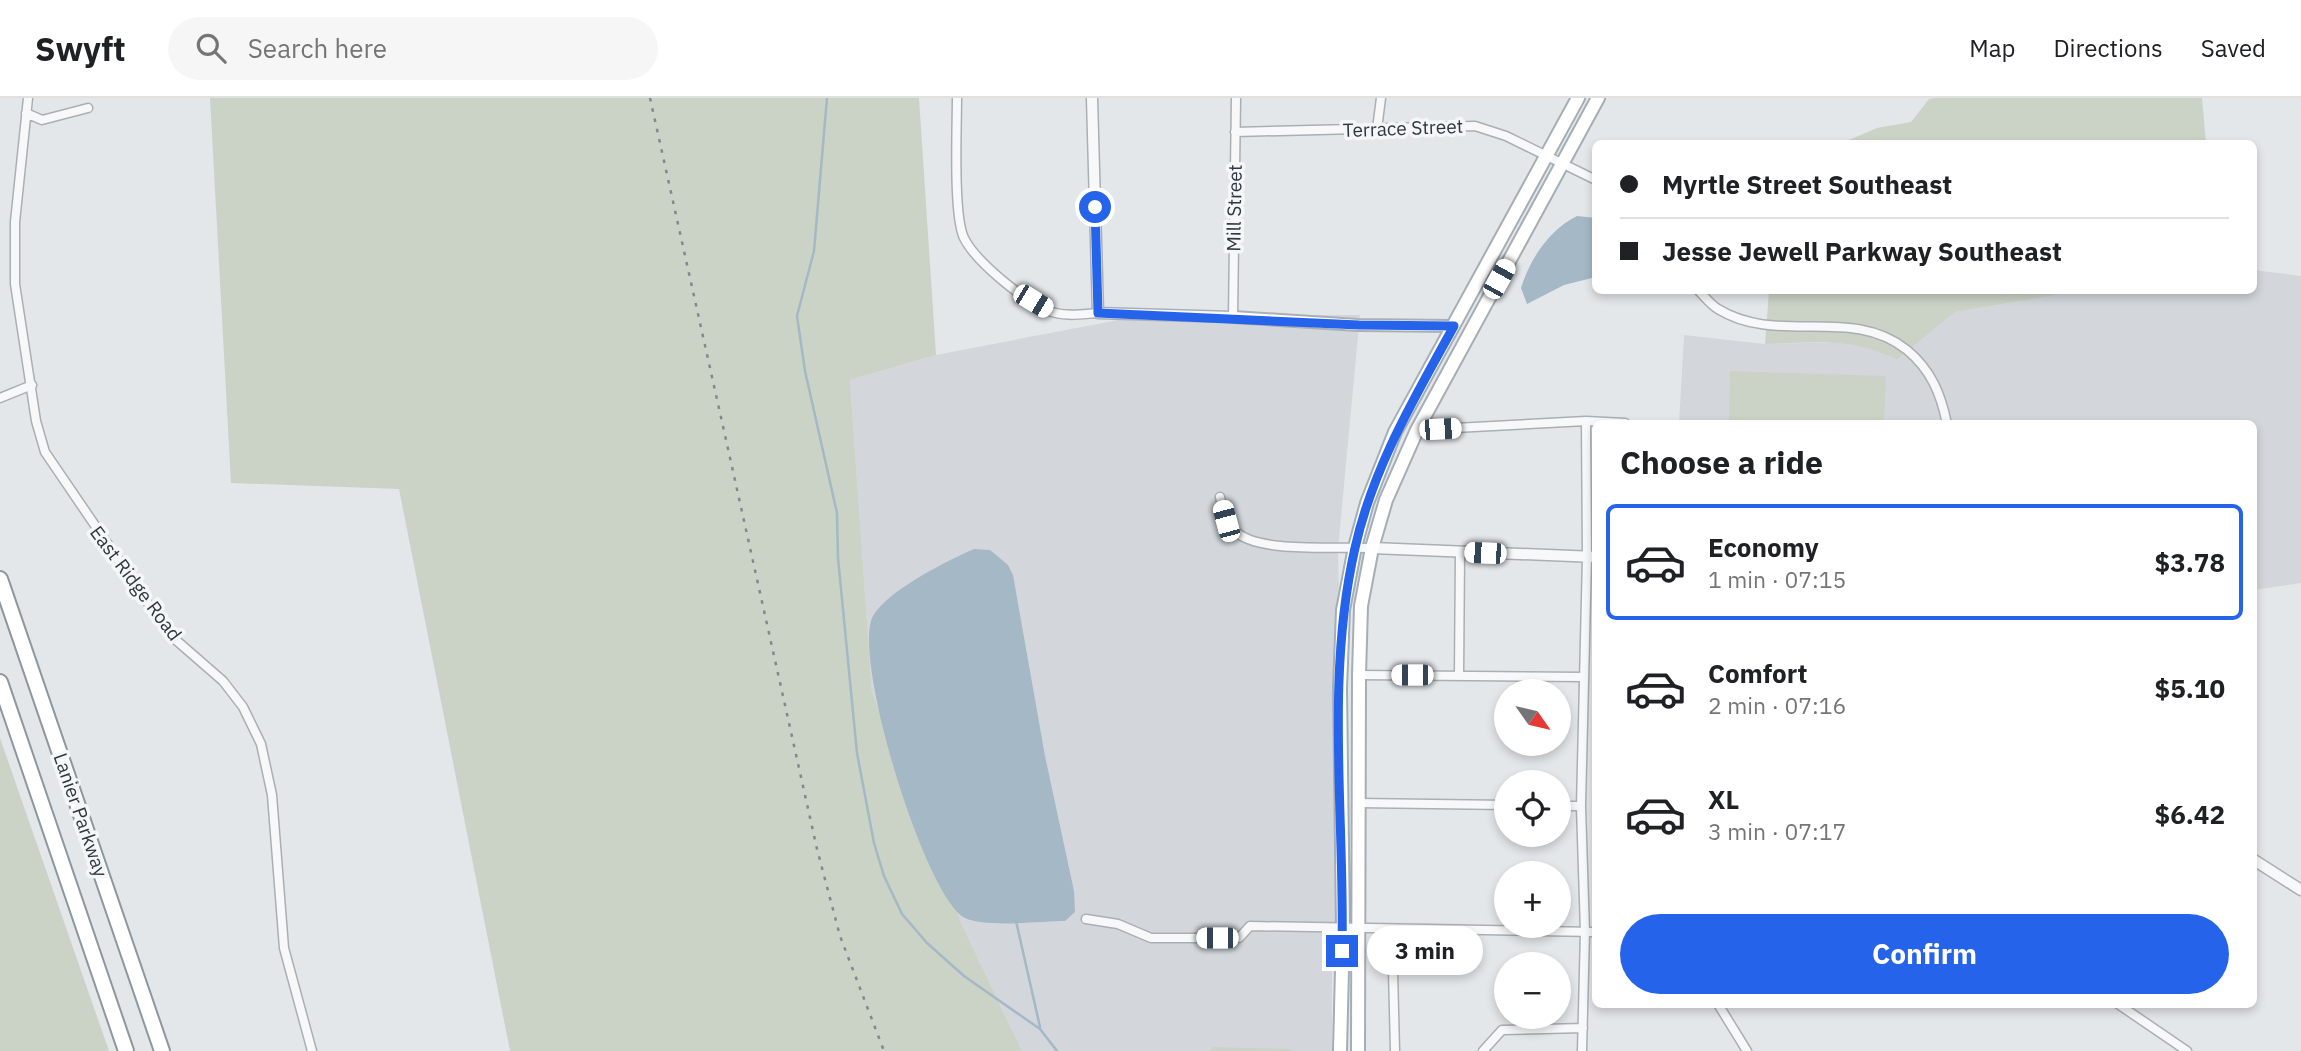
<!DOCTYPE html>
<html lang="en">
<head>
<meta charset="utf-8">
<style>
	body { margin:0; font-family:"IBM Plex Sans",sans-serif; background:#f6f6f6; color:#202124; height:100vh; display:flex; flex-direction:column; font-size:26px; white-space:nowrap }
	* { box-sizing:border-box; margin:0 }
	p { font-size:23px; color:#757577 }
	.icon { flex:none; width:38px; height:38px; fill:none; stroke:currentColor; stroke-width:2; stroke-linecap:round; stroke-linejoin:round }
	.map { position:relative; flex:1; overflow:hidden }
	.drawer { position:absolute; left:1592px; top:322px; width:665px; height:588px; display:flex; flex-direction:column; background:#fff; border-radius:10px; box-shadow:0 4px 10px #0003 }
	.drawer>* { flex:none }
	.guide { position:absolute; left:1592px; top:42px; width:665px; height:154px; border-radius:10px; box-shadow:0 4px 10px #0003; display:grid; align-content:center; height:154px; padding:0 28px; background:#fff }
	.needle { width:46px; rotate:124deg }
	.tools { position:absolute; left:1494px; top:581px; display:grid; gap:14px }
	.tools a { display:grid; place-items:center; width:77px; height:77px; border-radius:50%; background:#fff; box-shadow:0 4px 10px #0003; font-size:35px }
	.end { position:absolute; width:32px; height:32px; margin:-16px; border:9px solid #2563eb; background:#fff; box-shadow:0 0 0 4px #fff }
	.from { border-radius:50% }
	.bubble { position:absolute; height:49px; border-radius:24px; background:#fff; box-shadow:0 4px 10px #0003; font-size:23px; font-weight:800; line-height:49px; text-align:center }
	.car { position:absolute; width:21px; height:42px; margin:-21px -10px; border-radius:9px; box-shadow:0 0 5px 2px #0007; background:linear-gradient(#fff 24%,#345 0 40%,#fff 0 76%,#345 0 86%,#fff 0) }
	.guide b { display:flex; align-items:center; gap:24px; height:66px; font-size:26px }
	.guide b+b { border-top:2px solid #e0e0e0 }
	.guide i { width:18px; height:18px; background:#202124 }
	ul { padding:0; list-style:none }
	li { display:flex; align-items:center; gap:21px; height:116px; margin:0 14px 10px; padding:0 14px; border:4px solid transparent; border-radius:10px }
	li div { flex:1 }
	li b { display:block; font-size:26px }
	li em { font-style:normal; font-weight:800 }
	li.active { border-color:#2563eb }
	li>.icon { width:63px; height:63px; stroke-width:1.5 }
	h2 { padding:0 28px; font-size:32px; line-height:84px }
	.cta { display:flex; gap:14px; margin-top:auto; padding:14px 28px }
	.cta a { flex:1; height:80px; border-radius:42px; background:#2563eb; color:#fff; font-size:28px; font-weight:800; line-height:80px; text-align:center }
	header { display:flex; align-items:center; gap:42px; box-sizing:border-box; height:98px; padding:0 35px; background:#fff; border-bottom:2px solid #e0e0e0 }
	header strong { font-size:33px }
	nav { display:flex; gap:38px; margin-inline-start:auto; font-size:24px }
	.search { width:490px; height:63px; background:#f6f6f6; display:flex; align-items:center; gap:18px; box-sizing:border-box; padding:0 24px; border-radius:38px; color:#757577; font-size:26px }
	.map>svg:first-child { display:block }
	.built { fill:#d3d7dc }
	.green { fill:#cbd3c6 }
	.water { fill:#a4b8c6 }
	.lines { fill:none; stroke-linecap:round; stroke-linejoin:round }
	.stream { stroke:#a4b8c6; stroke-width:2.5 }
	.minor-casing { stroke:#aaafb4; stroke-width:11 }
	.tertiary-casing { stroke:#aaafb4; stroke-width:13 }
	.secondary-casing { stroke:#aaafb4; stroke-width:14 }
	.primary-casing { stroke:#a5adb5; stroke-width:16 }
	.motorway-casing { stroke:#8d979f; stroke-width:18 }
	.minor { stroke:#f7f8f9; stroke-width:8 }
	.tertiary { stroke:#f7f8f9; stroke-width:10 }
	.secondary { stroke:#fff; stroke-width:10 }
	.primary { stroke:#fff; stroke-width:12 }
	.motorway { stroke:#fff; stroke-width:14 }
	.rail { stroke:#7f8992; stroke-width:2.5; stroke-dasharray:3.5 7; stroke-linecap:butt }
	.route { stroke:#2563eb; stroke-width:9 }
	.labels { text-anchor:middle; dominant-baseline:central; stroke-width:7; stroke-linejoin:round; paint-order:stroke }
	.street-label { font-size:19px; fill:#2e3741; stroke:#f4f6f8 }
</style>
</head>
<body>
<header>
<strong>Swyft</strong>
<div class="search"><svg class="icon" aria-label="search" viewBox="0 0 24 24"><circle cx="10" cy="10" r="6"/><path d="M15 15l6 6"/></svg>Search here</div>
<nav><a>Map</a><a>Directions</a><a>Saved</a></nav>
</header>
<div class="map">
<svg width="2301" height="953" viewBox="0 0 2301 953">
	<rect width="100%" height="100%" fill="#e4e7ea"/>
	<path class="built" d="M2254,172L2301,178V485L2254,492V326H1679L1684,237L1765,246L1843,244L1870,248L1897,262L1955,214L2080,193L2254,192Z
		M1144,217H1360L1338,451L1346,866H1332V953H1022L963,829L872,596L850,282L936,257Z"/>
	<path class="green" d="M210,0H919L936,257L850,282L872,595L963,829L1022,953H510L399,391L231,385Z
		M1935,0H2202L2206,45H1842L1877,30L1911,24L1929,1Z
		M1769,193H2080L1955,214L1897,262C1850,238 1816,245 1765,246Z
		M1730,273L1886,278L1884,325H1729Z
		M0,640L109,953H0Z
		M1213,949L1291,951L1292,953H1209Z"/>
	<path class="water" d="M1577,118L1596,120V179L1564,187L1527,206L1521,190C1530,161 1549,132 1577,118Z
		M974,451L990,452L1008,467L1013,477L1045,658L1074,793L1075,814L1065,823C1041,823 986,830 965,820C925,800 851,557 873,518C887,493 948,462 974,451Z"/>
	<g class="lines">
		<path class="stream" d="M827,0L814,153L797,218L805,273L837,415L838,460L857,655L874,745L884,778L902,816L927,845L964,878L1040,931L1057,953
			M1016,823L1040,929"/>
		<g class="minor-casing">
			<path id="minor" d="M28,0L15,124V186L36,323L45,354L169,536L223,583L243,609L261,646L272,697L284,850L312,953
				M957,0C957,29 953,117 964,140C976,164 1024,203 1049,213C1064,219 1082,216 1098,215
				M26,15L42,22L88,10
				M1377,31L1381,0
				M1235,34L1475,28L1506,38L1596,82
				M1698,192C1704,198 1711,207 1718,211C1778,248 1851,207 1907,252C1931,272 1941,296 1947,326
				M1233,219L1236,0
				M0,300L32,287
				M1417,332L1586,323L1625,325
				M1220,399C1223,412 1225,423 1235,433C1258,456 1338,448 1372,450
				M1359,577L1583,579
				M1459,577L1460,454
				M1358,705L1507,707
				M1559,708H1581
				M1086,821L1118,826L1151,840H1239L1250,828L1596,834
				M1392,832L1395,953
				M1718,906L1747,953
				M2118,906L2187,953
				M1483,953L1502,932L1583,930
				M1582,953L1585,834L1581,708L1587,459L1586,323"/>
		</g>
		<g class="tertiary-casing">
			<path id="tertiary" d="M1092,0L1098,215L1233,219
				M1372,450L1596,459
				M2254,762L2301,792"/>
		</g>
		<g class="secondary-casing">
			<path id="secondary" d="M1233,219L1358,227L1454,228"/>
		</g>
		<g class="primary-casing">
			<path id="primary" d="M1340,953L1343,830L1340,590L1343,512L1355,449L1367,405L1395,334L1578,0
				M1358,953L1359,577L1361,508L1372,450L1386,402L1417,332L1598,0"/>
		</g>
		<g class="motorway-casing">
			<path id="motorway" d="M0,481L162,953
				M0,584L126,953"/>
		</g>
		<use href="#minor" class="minor"/>
		<use href="#tertiary" class="tertiary"/>
		<use href="#secondary" class="secondary"/>
		<use href="#primary" class="primary"/>
		<use href="#motorway" class="motorway"/>
		<path class="rail" d="M650,0L817,751L840,838L884,953"/>
	</g>
	<g class="lines">
		<path class="route" d="M1095,109L1098,215L1359,227L1454,228C1415,299 1373,369 1355,450C1325,581 1345,720 1342,853"/>
	</g>
	<g class="labels">
		<g class="street-label">
			<text transform="translate(1403 30) rotate(-2)">Terrace Street</text>
			<text transform="translate(1234 110) rotate(-89)">Mill Street</text>
			<text transform="translate(136 485) rotate(53)">East Ridge Road</text>
			<text transform="translate(81 717) rotate(71)">Lanier Parkway</text>
		</g>
	</g>
</svg>
<div class="tools">
<a><svg class="needle" viewBox="-14 -14 28 28"><path d="M0-13l5 13h-10z" fill="#e53935"/><path d="M0 13l5-13h-10z" fill="#757577"/></svg></a>
<a><svg class="icon" aria-label="locate" viewBox="0 0 24 24"><circle cx="12" cy="12" r="6"/><path d="M12 2v4M12 18v4M2 12h4M18 12h4"/></svg></a>
<a>+</a>
<a>−</a>
</div>
<i class="end from" style="left:1095px;top:109px"></i>
<i class="end" style="left:1342px;top:853px"></i>
<div class="bubble" style="left:1367px;top:828px;width:116px">3 min</div>
<i class="car" style="left:1499px;top:181px;rotate:29deg"></i>
<i class="car" style="left:1033px;top:203px;rotate:121deg"></i>
<i class="car" style="left:1440px;top:331px;rotate:87deg"></i>
<i class="car" style="left:1226px;top:423px;rotate:345deg"></i>
<i class="car" style="left:1485px;top:455px;rotate:272deg"></i>
<i class="car" style="left:1412px;top:577px;rotate:270deg"></i>
<i class="car" style="left:1217px;top:840px;rotate:270deg"></i>
<div class="guide">
<b><i class="from"></i>Myrtle Street Southeast</b>
<b><i></i>Jesse Jewell Parkway Southeast</b>
</div>
<section class="drawer">
<h2>Choose a ride</h2>
<ul>
<li class="active"><svg class="icon" aria-label="car" viewBox="0 0 24 24"><path d="M5 17H2v-5l4-1 3-4h7l3 4 3 1v5h-3M9 17h6M6 11h13"/><circle cx="7" cy="17" r="2"/><circle cx="17" cy="17" r="2"/></svg><div><b>Economy</b><p>1 min · 07:15</p></div><em>$3.78</em></li>
<li><svg class="icon" aria-label="car" viewBox="0 0 24 24"><path d="M5 17H2v-5l4-1 3-4h7l3 4 3 1v5h-3M9 17h6M6 11h13"/><circle cx="7" cy="17" r="2"/><circle cx="17" cy="17" r="2"/></svg><div><b>Comfort</b><p>2 min · 07:16</p></div><em>$5.10</em></li>
<li><svg class="icon" aria-label="car" viewBox="0 0 24 24"><path d="M5 17H2v-5l4-1 3-4h7l3 4 3 1v5h-3M9 17h6M6 11h13"/><circle cx="7" cy="17" r="2"/><circle cx="17" cy="17" r="2"/></svg><div><b>XL</b><p>3 min · 07:17</p></div><em>$6.42</em></li>
</ul>
<div class="cta"><a>Confirm</a></div>
</section>
</div>
</body>
</html>
